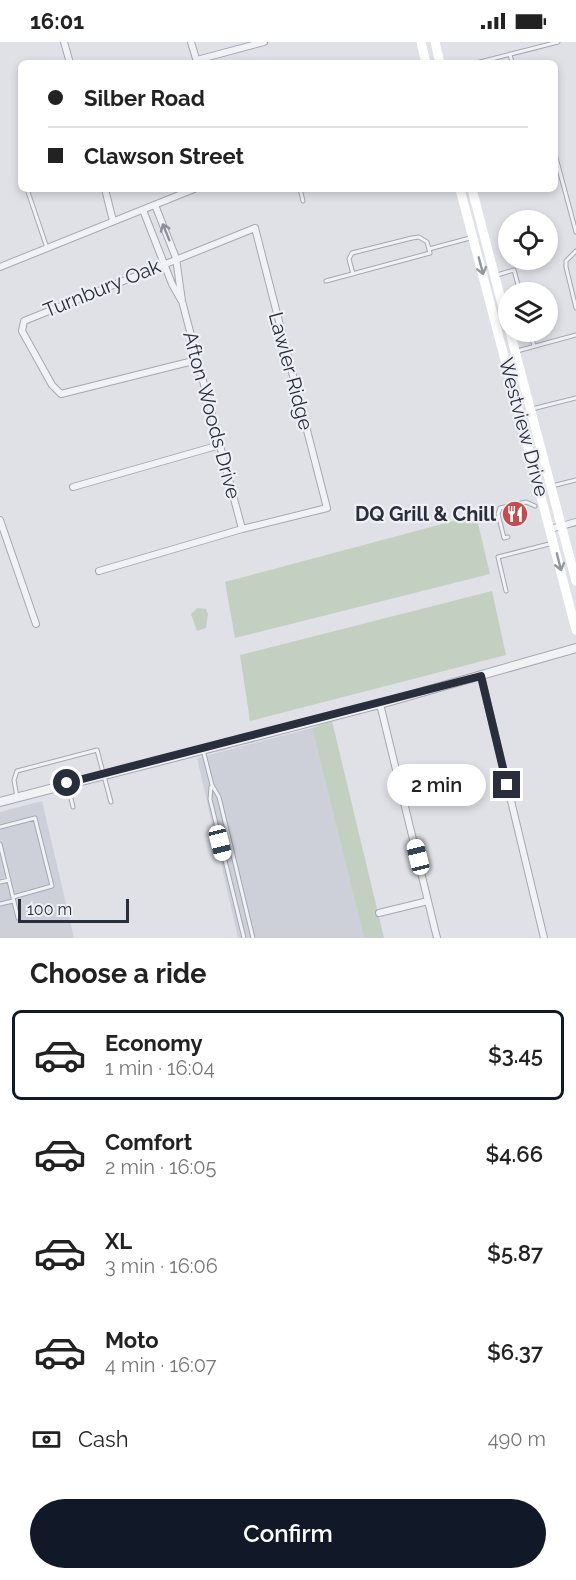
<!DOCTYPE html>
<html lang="en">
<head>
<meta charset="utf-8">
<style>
	body { margin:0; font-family:Raleway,sans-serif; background:#f2f2f2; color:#222; height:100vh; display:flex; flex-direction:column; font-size:22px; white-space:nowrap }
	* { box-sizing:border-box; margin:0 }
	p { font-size:20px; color:#767676 }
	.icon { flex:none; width:33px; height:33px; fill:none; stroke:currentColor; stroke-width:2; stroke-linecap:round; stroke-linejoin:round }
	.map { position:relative; height:896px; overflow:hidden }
	.drawer { display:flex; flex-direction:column; background:#fff; flex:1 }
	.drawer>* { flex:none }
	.top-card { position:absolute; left:18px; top:18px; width:540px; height:132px; border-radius:9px; box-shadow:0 3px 9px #0003; display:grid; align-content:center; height:132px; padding:0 30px; background:#fff }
	.tools { position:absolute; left:498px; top:168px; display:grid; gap:12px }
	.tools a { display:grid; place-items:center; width:60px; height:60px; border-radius:50%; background:#fff; box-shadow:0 3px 9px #0003; font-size:30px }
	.scale { position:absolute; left:18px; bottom:15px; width:111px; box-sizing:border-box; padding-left:6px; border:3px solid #292e3d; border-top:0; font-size:16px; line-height:21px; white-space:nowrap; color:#292e3d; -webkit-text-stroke:4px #eef0f5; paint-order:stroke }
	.end { position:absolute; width:27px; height:27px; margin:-14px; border:8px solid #292e3d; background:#fff; box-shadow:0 0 0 3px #fff }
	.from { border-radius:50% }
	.bubble { position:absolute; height:42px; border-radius:21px; background:#fff; box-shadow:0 3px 9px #0003; font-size:20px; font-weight:600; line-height:42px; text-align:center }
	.car { position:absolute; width:18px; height:36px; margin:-18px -9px; border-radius:8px; box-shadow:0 0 4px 2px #0007; background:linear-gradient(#fff 24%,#345 0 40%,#fff 0 76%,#345 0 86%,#fff 0) }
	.top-card b { display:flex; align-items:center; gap:21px; height:57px; font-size:22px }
	.top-card b+b { border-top:2px solid #e0e0e0 }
	.top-card i { width:15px; height:15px; background:#222 }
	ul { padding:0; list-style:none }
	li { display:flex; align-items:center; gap:18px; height:90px; margin:0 12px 9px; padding:0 18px; border:3px solid transparent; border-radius:9px }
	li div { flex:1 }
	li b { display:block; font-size:22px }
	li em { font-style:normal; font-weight:600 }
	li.current { border-color:#111827 }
	li>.icon { width:54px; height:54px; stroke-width:1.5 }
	h2 { padding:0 30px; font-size:27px; line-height:72px }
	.pay { display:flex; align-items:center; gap:15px; height:66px; padding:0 30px; font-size:22px }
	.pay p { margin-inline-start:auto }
	.primary-button { display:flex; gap:12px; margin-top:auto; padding:12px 30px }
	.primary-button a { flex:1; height:69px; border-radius:36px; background:#111827; color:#fff; font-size:24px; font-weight:600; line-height:69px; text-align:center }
	.status { display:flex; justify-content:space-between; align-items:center; height:42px; padding:0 30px; background:#fff; direction:ltr }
	.status svg { height:16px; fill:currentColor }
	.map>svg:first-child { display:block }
	.built { fill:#cdd0d9 }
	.green { fill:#c3d0c1 }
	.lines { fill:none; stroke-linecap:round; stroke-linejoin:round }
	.service-casing { stroke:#a5a8b1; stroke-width:5 }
	.minor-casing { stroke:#a5a8b1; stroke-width:8 }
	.tertiary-casing { stroke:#a5a8b1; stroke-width:10 }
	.service { stroke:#f1f2f6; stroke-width:3 }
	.minor { stroke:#f1f2f6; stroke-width:6 }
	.tertiary { stroke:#f1f2f6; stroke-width:8 }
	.secondary { stroke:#fff; stroke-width:9 }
	.oneway { stroke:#8d909a }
	.oneway2 { stroke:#94969e }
	.route { stroke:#292e3d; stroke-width:8 }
	.labels { text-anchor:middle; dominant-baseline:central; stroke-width:4.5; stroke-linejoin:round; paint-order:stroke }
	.street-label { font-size:20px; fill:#292e3d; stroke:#eef0f5 }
	.poi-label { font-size:20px; font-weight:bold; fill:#292e3d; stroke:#eef0f5; text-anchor:end }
</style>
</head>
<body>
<div class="status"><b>16:01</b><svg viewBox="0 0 49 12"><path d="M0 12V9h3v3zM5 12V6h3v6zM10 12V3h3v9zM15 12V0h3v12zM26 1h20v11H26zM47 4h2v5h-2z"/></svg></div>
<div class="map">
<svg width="576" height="896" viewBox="0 0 576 896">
	<rect width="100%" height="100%" fill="#dfe1e7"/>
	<path class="built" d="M312,686L364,896H238L197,716Z
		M42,759L74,896H0V770Z"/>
	<path class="green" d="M476,473L490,532L235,596L225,540Z
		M492,549L506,613L250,679L240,613Z
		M197,566L206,567L208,572L206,586L197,589L191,572Z
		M332,679L384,896H364L312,686Z"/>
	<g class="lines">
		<g class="service-casing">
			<path id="service" d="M510,12L512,21
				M476,21L558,0
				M555,112L576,190
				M27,147L47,206
				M300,147L303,159
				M429,207L470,196
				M576,209L566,219V225L576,266
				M497,233L514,228L520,250
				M326,239L430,211L427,200L419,195L412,196L352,211L349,217L353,232
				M530,290L534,304
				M517,309L576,293
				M532,367L576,356
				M552,444L576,438
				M508,495L504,496L498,472L500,466L526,460L535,464
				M506,549L498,515L553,501
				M203,708L212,743L219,755L253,896
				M68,743L73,765
				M211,745L210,757L244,896
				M17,755L14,738L17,729L97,708L111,760
				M0,785L35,776L52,844L13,855
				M0,802L18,876
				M0,840L9,838
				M0,862L13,859"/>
		</g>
		<g class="minor-casing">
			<path id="minor" d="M64,0L70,21
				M191,0L197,20
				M197,18L264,0
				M105,147L113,179
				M155,163L176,216L182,259L242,487
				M143,168L172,242L181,258
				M0,225L194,147
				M73,445L220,403
				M0,478L36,582
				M550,487L576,480
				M99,529L242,487L327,466L255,186L24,279L22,289L52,343L61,352L197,318
				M481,634L544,896
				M380,662L437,896
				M379,871L428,859"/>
		</g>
		<g class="tertiary-casing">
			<path id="tertiary" d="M0,760L380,662L576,606"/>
		</g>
		<use href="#service" class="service"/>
		<use href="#minor" class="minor"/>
		<use href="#tertiary" class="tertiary"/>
		<path class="secondary" d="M421,0L426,21
			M435,0L440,21
			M460,147L576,588
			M472,147L508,285
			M510,290L576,539"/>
	</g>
	<defs><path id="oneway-shaft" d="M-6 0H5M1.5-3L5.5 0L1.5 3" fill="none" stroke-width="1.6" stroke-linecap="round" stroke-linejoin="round" transform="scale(1.5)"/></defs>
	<use class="oneway" href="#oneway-shaft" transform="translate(166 190) rotate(-112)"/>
	<g class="oneway2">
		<use href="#oneway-shaft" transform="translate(481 224) rotate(75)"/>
		<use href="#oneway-shaft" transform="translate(559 520) rotate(76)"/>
	</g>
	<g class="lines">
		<path class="route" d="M67,741L481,634L507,743"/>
	</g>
	<defs>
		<g id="restaurant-disc" transform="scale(1.35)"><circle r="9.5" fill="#c44c4f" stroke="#eef0f5"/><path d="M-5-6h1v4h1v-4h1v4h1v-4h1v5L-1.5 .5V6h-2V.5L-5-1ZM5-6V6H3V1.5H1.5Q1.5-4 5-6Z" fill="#fff"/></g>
	</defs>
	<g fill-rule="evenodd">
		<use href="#restaurant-disc" x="515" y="472"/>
	</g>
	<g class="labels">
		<g class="street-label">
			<text transform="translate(102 246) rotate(-22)">Turnbury Oak</text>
			<text transform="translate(291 329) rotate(75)">Lawler Ridge</text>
			<text transform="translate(212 373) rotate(75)">Afton Woods Drive</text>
			<text transform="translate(524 385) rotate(75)">Westview Drive</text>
		</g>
		<g class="poi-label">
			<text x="496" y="472">DQ Grill &amp; Chill</text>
		</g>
	</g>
</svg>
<div class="tools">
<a><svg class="icon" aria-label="locate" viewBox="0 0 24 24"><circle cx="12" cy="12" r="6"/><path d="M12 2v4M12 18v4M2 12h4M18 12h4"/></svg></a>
<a><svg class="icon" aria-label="layers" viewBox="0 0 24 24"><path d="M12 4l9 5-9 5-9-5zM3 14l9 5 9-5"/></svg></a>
</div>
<div class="scale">100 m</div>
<i class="end from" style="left:67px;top:741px"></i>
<i class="end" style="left:507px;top:743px"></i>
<div class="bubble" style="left:387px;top:722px;width:99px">2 min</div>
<i class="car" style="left:220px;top:801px;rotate:166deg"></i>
<i class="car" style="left:418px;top:815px;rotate:346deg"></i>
<div class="top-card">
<b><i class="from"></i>Silber Road</b>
<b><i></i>Clawson Street</b>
</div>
</div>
<section class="drawer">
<h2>Choose a ride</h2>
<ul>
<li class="current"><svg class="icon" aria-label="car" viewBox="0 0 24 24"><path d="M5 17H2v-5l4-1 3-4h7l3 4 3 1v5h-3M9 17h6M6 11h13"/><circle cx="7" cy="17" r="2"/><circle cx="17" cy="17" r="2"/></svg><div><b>Economy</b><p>1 min · 16:04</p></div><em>$3.45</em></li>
<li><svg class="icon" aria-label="car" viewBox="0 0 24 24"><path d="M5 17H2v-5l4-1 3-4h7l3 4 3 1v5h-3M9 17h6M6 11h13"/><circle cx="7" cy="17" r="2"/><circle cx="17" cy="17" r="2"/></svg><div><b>Comfort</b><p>2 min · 16:05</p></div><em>$4.66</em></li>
<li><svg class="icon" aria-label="car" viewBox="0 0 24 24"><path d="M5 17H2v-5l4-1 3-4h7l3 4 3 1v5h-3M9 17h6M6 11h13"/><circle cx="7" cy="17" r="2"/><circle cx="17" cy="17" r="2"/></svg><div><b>XL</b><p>3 min · 16:06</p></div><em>$5.87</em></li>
<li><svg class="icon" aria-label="car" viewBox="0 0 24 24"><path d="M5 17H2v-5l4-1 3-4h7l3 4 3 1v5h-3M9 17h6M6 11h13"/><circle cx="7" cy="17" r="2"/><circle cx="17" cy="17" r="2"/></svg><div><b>Moto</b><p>4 min · 16:07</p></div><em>$6.37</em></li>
</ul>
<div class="pay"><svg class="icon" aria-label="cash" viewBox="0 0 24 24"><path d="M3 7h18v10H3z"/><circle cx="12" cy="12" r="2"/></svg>Cash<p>490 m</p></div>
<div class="primary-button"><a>Confirm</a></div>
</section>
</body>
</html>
